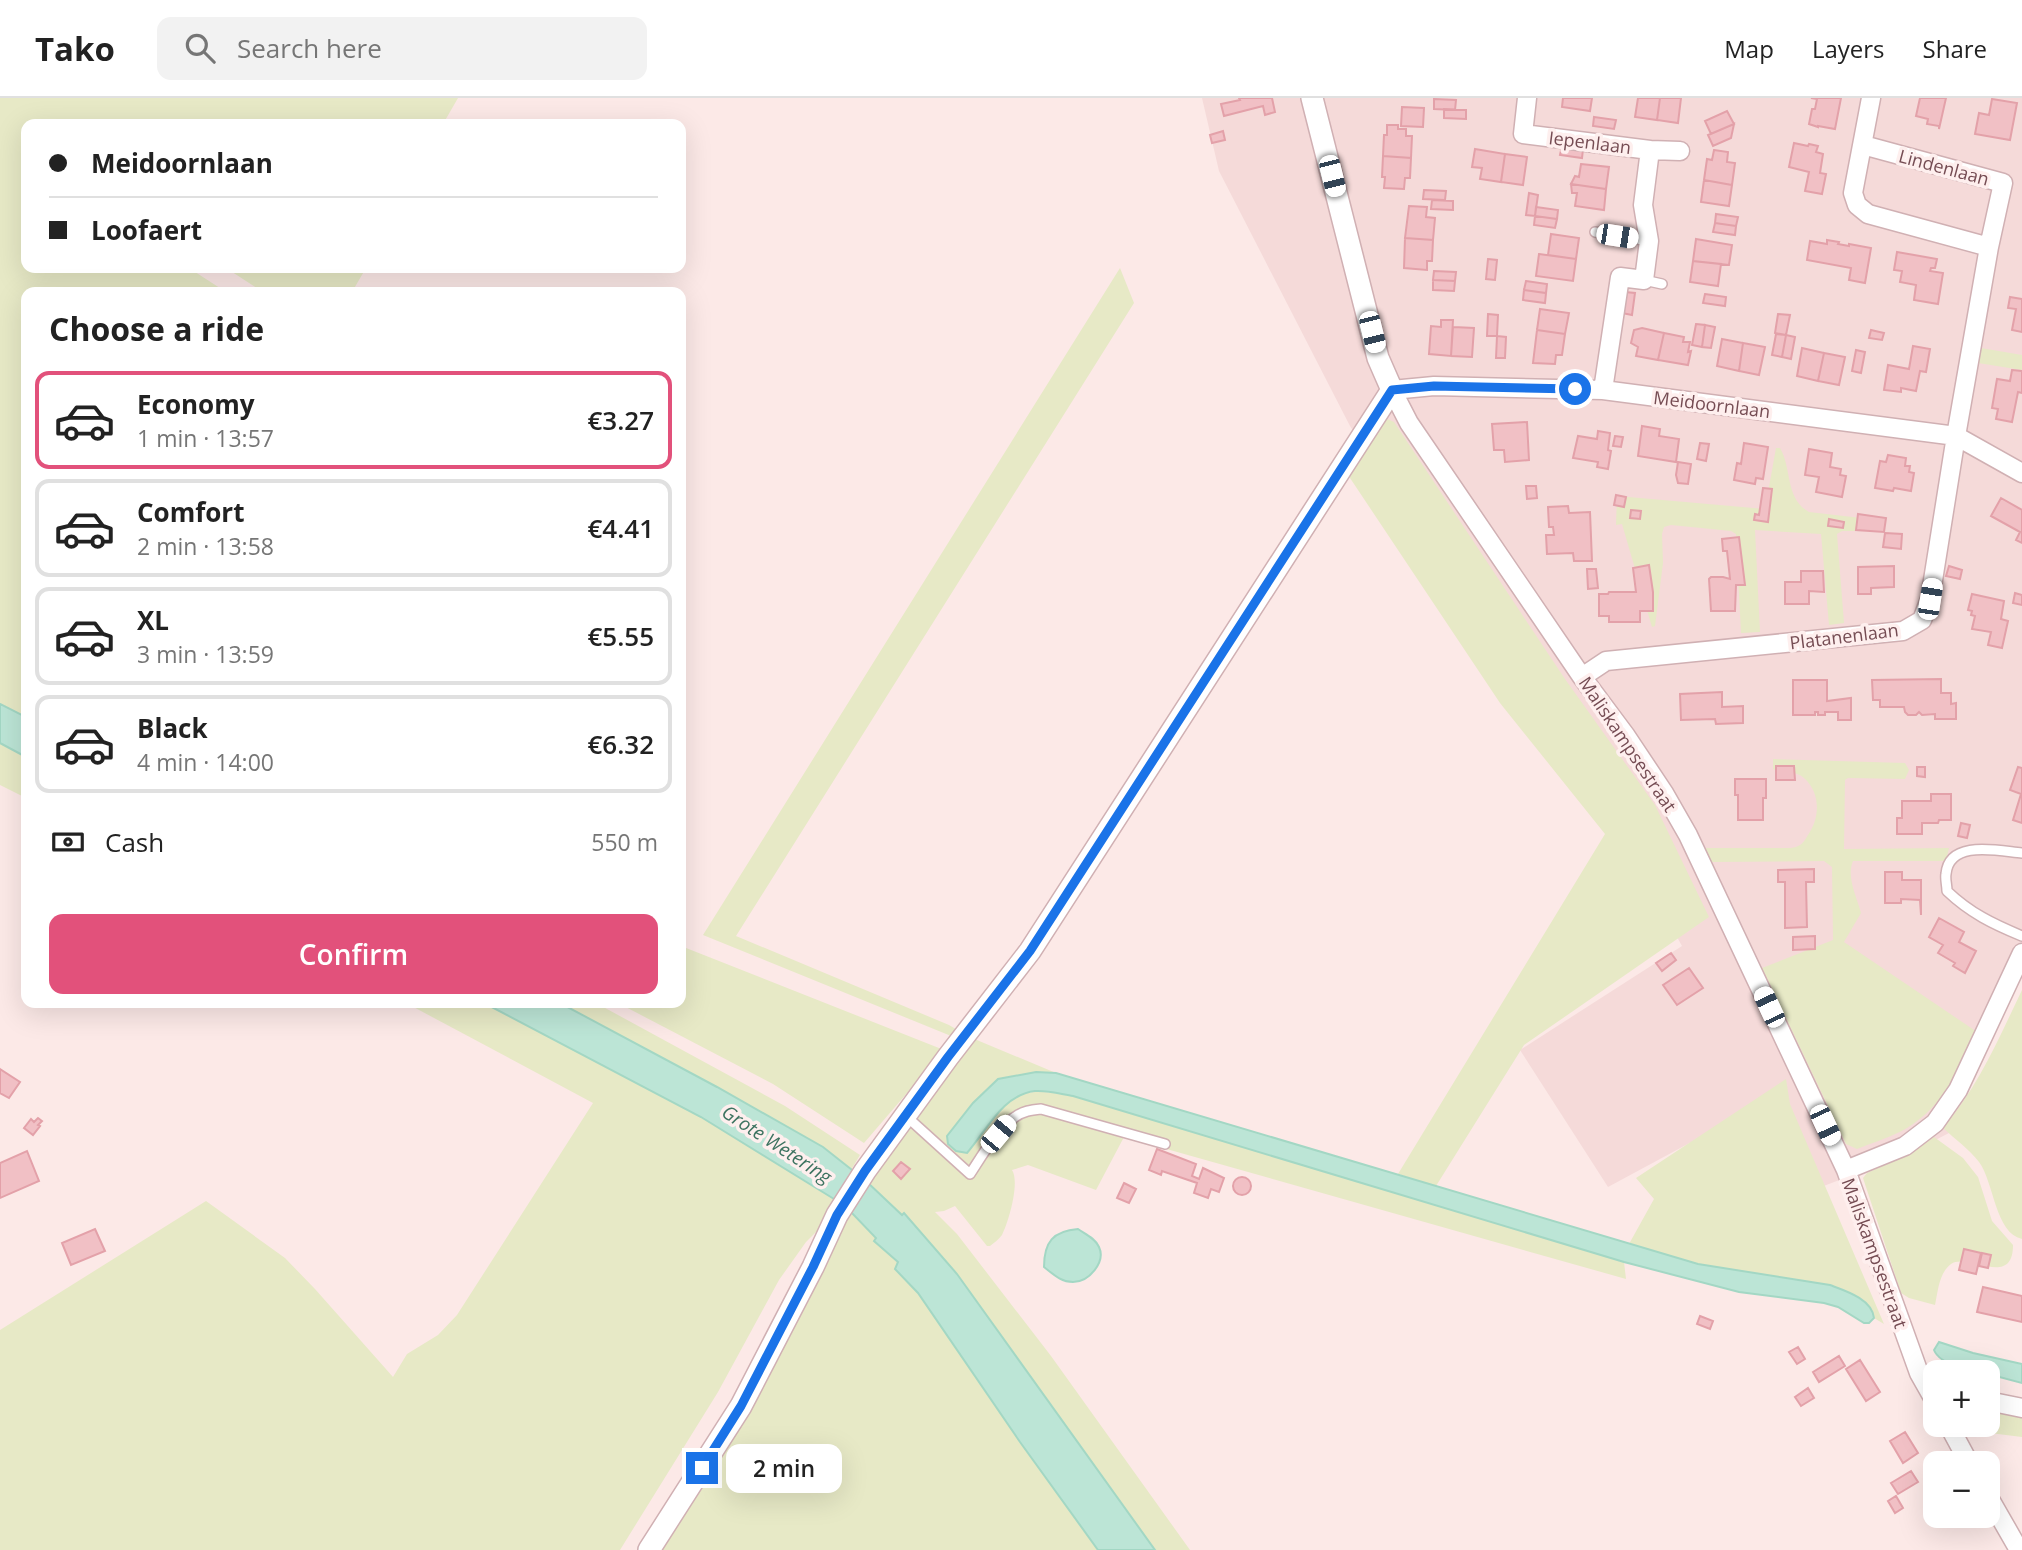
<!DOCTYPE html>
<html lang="en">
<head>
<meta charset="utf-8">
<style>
	body { margin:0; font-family:"Open Sans",sans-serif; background:#f2f2f2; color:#222; height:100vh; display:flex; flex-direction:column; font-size:26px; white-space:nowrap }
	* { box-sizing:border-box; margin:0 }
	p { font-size:23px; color:#767676 }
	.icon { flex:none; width:38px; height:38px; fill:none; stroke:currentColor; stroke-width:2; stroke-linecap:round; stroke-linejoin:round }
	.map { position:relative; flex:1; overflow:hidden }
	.side { position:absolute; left:21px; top:189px; width:665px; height:721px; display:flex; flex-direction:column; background:#fff; border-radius:14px; box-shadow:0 7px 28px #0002 }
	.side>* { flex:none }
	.top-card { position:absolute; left:21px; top:21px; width:665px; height:154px; border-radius:14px; box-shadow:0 7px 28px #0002; display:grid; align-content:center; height:154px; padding:0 28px; background:#fff }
	.fabs { position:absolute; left:1923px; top:1262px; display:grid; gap:14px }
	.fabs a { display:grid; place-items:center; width:77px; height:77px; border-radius:14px; background:#fff; box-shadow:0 7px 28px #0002; font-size:35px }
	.end { position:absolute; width:32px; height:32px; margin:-16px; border:9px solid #1a73e8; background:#fff; box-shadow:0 0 0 4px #fff }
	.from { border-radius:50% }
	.bubble { position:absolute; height:49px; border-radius:14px; background:#fff; box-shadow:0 7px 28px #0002; font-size:23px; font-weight:600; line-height:49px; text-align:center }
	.car { position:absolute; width:21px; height:42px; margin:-21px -10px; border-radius:9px; box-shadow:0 0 5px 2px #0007; background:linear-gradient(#fff 24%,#345 0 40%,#fff 0 76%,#345 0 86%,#fff 0) }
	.top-card b { display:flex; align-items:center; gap:24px; height:66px; font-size:26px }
	.top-card b+b { border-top:2px solid #e0e0e0 }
	.top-card i { width:18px; height:18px; background:#222 }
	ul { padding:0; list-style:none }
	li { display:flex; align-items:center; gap:21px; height:98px; margin:0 14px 10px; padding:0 14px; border:4px solid #e0e0e0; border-radius:14px }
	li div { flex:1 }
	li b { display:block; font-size:26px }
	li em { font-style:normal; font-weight:600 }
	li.active { border-color:#e2517b }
	li>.icon { width:63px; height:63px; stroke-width:1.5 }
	h2 { padding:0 28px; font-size:32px; line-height:84px }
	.pay { display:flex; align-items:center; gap:18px; height:77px; padding:0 28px; font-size:26px }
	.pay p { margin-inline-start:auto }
	.cta { display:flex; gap:14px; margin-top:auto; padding:14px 28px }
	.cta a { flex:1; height:80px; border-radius:14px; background:#e2517b; color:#fff; font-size:28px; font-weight:600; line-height:80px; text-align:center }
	header { display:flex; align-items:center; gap:42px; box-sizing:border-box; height:98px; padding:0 35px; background:#fff; border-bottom:2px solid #e0e0e0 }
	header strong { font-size:33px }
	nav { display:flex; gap:38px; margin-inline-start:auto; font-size:24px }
	.search { width:490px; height:63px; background:#f2f2f2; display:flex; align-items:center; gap:18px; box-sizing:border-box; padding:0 24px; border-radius:14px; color:#767676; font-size:26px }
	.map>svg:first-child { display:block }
	.residential { fill:#f5dad9 }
	.green { fill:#e7e9c6 }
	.water { fill:#bce5d6; stroke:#a3d7c4; stroke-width:2 }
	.building { fill:#f1c0c5; stroke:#e3a1a9; stroke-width:2 }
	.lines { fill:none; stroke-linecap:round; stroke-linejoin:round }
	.service-casing { stroke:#d0b0b3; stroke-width:12 }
	.minor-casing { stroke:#d0b0b3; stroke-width:21 }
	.tertiary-casing { stroke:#d0b0b3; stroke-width:24 }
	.service { stroke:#fff; stroke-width:9 }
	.minor { stroke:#fff; stroke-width:18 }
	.tertiary { stroke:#fff; stroke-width:21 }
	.route { stroke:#1a73e8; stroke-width:9 }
	.labels { text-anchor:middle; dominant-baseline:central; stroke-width:7; stroke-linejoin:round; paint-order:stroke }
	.street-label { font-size:18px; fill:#754c53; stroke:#feefee }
	.water-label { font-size:19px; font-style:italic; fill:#3d7360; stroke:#feefee }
</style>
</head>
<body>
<header>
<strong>Tako</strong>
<div class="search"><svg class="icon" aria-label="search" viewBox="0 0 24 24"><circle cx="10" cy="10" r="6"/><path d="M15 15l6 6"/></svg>Search here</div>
<nav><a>Map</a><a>Layers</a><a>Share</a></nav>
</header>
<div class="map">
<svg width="2022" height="1452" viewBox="0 0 2022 1452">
	<rect width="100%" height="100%" fill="#fce9e7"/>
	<path class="residential" d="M1202,0H2022V878L1949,1035L1912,1054L1816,1091L1775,999L1608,1089L1520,952L1682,848L1606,711L1525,602L1350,328L1219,73Z"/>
	<path class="green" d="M0,0H458L443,26H26V170H189L226,194H26V619L0,606Z
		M226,170H366L352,194H263Z
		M1120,170L1134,205L736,838L949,927L961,934L956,940L703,837Z
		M1981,250L2022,257V272L1978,265Z
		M1383,319L1394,324L1565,581L1655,707L1709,819L1524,947L1436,1088L1398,1076L1605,736L1500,605L1346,374Z
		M1776,350H1780C1792,370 1785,401 1809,414L1870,421L1875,425L1870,433H1842L1837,436L1844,525L1829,527L1821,436L1755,432L1760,534L1741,535L1736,436L1731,433L1671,427L1664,429L1662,436L1663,465L1655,528L1652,529L1622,426L1616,427L1617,398L1765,411Z
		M0,645L26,659V700L0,687Z
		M1773,661L1905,665L1909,672L1905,681L1848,680L1845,682L1844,751L1949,750L1946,763H1853C1846,779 1857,799 1861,815L1844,844L1980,936C1960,971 1943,1008 1907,1030C1892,1039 1874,1044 1857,1051L1846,1046L1762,870L1833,842L1832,769L1824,763L1711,764L1704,750H1785C1789,750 1793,750 1796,749C1802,747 1805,742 1808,737C1820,720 1821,695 1804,680C1795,672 1783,676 1773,671Z
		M681,848L944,952L864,1045L773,986L618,905H681Z
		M2022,892V1141C1995,1135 1994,1084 1979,1064C1969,1051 1955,1041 1943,1030C1978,989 1999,940 2022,892Z
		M406,905H484L701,1019L834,1101L817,1133L806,1144L779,1182L718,1294L620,1452H0V1232L206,1103L285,1160L315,1191L393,1279L407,1256L438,1237L457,1217L593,1005Z
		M560,905H596L785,1008L860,1057L851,1072L823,1049L717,989Z
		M972,940L1056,975L1036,974L998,981L973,1005L981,1038C1013,995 1018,988 1073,998L1624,1164L1626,1181L1124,1039L1096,1092L1028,1067L1012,1072C1020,1084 1009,1123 1002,1137C999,1141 994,1145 990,1148H987L955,1108L944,1113L935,1114L957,1136L1051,1258L1190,1452H1155L957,1176L904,1115L902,1117L866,1083Z
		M1786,981L1790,1006L1884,1226L1874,1220L1873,1215L1734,1172L1698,1166L1629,1146L1654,1101L1636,1080Z
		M1934,1039L1963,1060L1978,1079L1992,1123L2013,1147C2013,1191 1968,1154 1951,1166C1939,1175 1938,1193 1935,1207L1909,1200L1901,1195L1863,1080L1867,1075L1913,1054Z
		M851,1114L877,1141L875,1143L898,1165L895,1171L918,1195L1020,1344L1098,1452H658L833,1142Z
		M1988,1307L2022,1315V1339L1974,1333L1970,1327L1988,1326Z"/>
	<path class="water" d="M0,606L26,619V659L0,645Z
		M484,905H560L717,989L823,1049L866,1083L902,1117L904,1115L957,1176L1155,1452H1098L1020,1344L918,1195L895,1171L898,1164L874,1143L876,1140L851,1114L834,1101L701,1019Z
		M1036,974L1056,975L1698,1166L1830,1187C1846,1193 1872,1201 1874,1220L1869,1225H1864L1838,1209L1824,1205L1739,1194L1624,1164L1073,998C1061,996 1047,992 1035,993C1002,997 987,1032 967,1055L956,1053L948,1046L947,1038L973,1005L998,981Z
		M1078,1131C1085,1136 1095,1140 1099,1149C1106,1164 1089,1184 1073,1184C1061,1184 1053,1176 1044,1169C1044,1144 1053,1133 1078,1131Z
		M1939,1244L1973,1255L2022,1266V1285L1988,1276V1274C1972,1274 1940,1267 1934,1252Z"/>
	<path class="building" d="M1239,0H1272L1275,14L1265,17L1263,8L1224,18L1221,6L1240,2Z
		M1563,0H1592L1590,13L1562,9Z
		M1638,0H1660L1657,22L1635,19Z
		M1660,0H1681L1678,25L1657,22Z
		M1811,0H1841L1835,31L1818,28V29L1809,26L1812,11H1815L1817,1Z
		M1920,0H1946L1939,31V28L1927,26L1928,21L1916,18Z
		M1434,1L1456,2L1455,12L1434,11Z
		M1992,1L2017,5L2010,42L1975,36L1979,15L1989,17Z
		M1402,9L1424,10L1423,29L1401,28Z
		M1444,11L1466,12V21L1444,20Z
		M1727,13L1734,26L1711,36L1705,23Z
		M1594,19L1616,22L1614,31L1593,28Z
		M1734,26L1731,40L1713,48L1708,37Z
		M1387,27H1398V31H1406V38H1412L1411,60L1383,58L1384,37H1387Z
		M1223,33L1225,42L1212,45L1210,37Z
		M1794,45L1808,48L1809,46L1818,48L1816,54L1823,56L1820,75L1826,76L1822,96L1805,93L1809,74L1789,69Z
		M1562,48L1583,51L1582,60L1560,57Z
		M1475,51L1505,56L1501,84L1480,81L1482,70L1472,69Z
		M1714,52L1728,54L1727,64L1735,65L1732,87L1704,82L1707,61L1712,62Z
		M1505,56L1527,59L1523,87L1501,84Z
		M1383,58L1411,60L1410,80H1405L1404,91L1384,90L1385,79H1382Z
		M1581,66L1609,69L1606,91L1571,86L1575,78L1579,79Z
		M1704,82L1732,87L1729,108L1701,104Z
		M1571,86L1606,91L1604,112L1575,108L1577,95H1572Z
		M1424,92L1446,93L1445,102L1423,101Z
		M1529,95L1538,97L1535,118L1526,117Z
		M1432,102L1453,103V112L1431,111Z
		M1409,108L1427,109L1426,119L1435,120L1433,142L1405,140Z
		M1536,109L1558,112L1557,121L1535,118Z
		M1716,116L1738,119L1736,128L1715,125Z
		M1535,118L1557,121L1555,130L1534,127Z
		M1715,125L1736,128L1735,137L1713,134Z
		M1551,136L1579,140L1576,161L1548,157Z
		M1405,140L1433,142L1432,163H1427V172L1404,170Z
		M1696,141L1732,147L1729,167L1693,163Z
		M1827,142L1839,144L1838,146L1849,148V146L1871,150L1865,185L1849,182L1851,170L1807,162L1810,143L1827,146Z
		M1897,154L1937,161L1935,170H1931L1930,173L1943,175L1938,206L1914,202L1916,187L1900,184L1902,173L1894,172Z
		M1539,156L1576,161L1573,183L1536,178Z
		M1488,161L1497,162L1495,182L1486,181Z
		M1693,163L1721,166L1718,188L1690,184Z
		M1434,173L1456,174L1455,183L1433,182Z
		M1433,182L1455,183L1454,193L1433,192Z
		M1526,183L1547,186L1546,195L1524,192Z
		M1524,192L1546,195L1545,205L1523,202Z
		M1625,194L1635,195L1632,217L1622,215Z
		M1705,196L1726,199L1725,208L1703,205Z
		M2010,199L2022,201V234L2012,232L2016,211L2008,210Z
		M1540,211L1569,215L1565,236L1537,232Z
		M1488,216L1498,217L1497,238H1487Z
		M1778,216L1790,217L1786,237L1775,235Z
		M1441,222H1453L1451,258L1429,256L1431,228L1441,229Z
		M1696,226L1705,227L1702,249L1692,247Z
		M1705,227L1715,229L1711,250L1702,249Z
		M1453,229L1474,230L1472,259L1451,258Z
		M1642,230L1664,235L1658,262L1636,258L1638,249L1631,245L1634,232Z
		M1537,232L1565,236L1562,257H1556L1555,266L1533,265Z
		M1871,232L1884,235L1882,242L1869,240Z
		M1664,235L1684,239L1683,244H1690L1688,254L1691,253L1688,267L1658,262Z
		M1776,236L1786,237L1782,259L1772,257Z
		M1786,237L1795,239L1791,261L1782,259Z
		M1497,238L1506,239L1505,260H1496Z
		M1722,241L1743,245L1739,273L1717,268Z
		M1743,245L1765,249L1759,277L1739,273Z
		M1913,248L1930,251L1926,274L1920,273L1916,293L1901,290V294L1884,292L1888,267L1909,271Z
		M1802,250L1824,255L1818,283L1797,278Z
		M1856,252L1865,254L1861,275L1852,273Z
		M1824,255L1845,259L1839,287L1818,283Z
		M2012,272L2022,273V295L2018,294L2012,324L1996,321L1998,311L1992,310L1997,281L2010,283Z
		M1527,324L1529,362L1505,364L1504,352H1494L1492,326Z
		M1642,328L1660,331L1659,338L1679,341L1676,364L1638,358Z
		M1598,333L1610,335L1608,352L1611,353L1608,371L1597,369L1598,364L1573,360L1578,338L1597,341Z
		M1615,338L1623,339L1621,349L1613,348Z
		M1700,345L1709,346L1706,363L1697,361Z
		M1744,345L1768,349L1763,381L1756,380L1755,386L1734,382L1737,365L1741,366Z
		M1809,351L1832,355L1830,369L1841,371L1840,377L1846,378L1842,399L1816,394L1819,379L1805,377Z
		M1888,357L1906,360L1905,368H1910L1909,374L1914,375L1911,393L1894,390L1893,393L1875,390L1880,363L1886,364Z
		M1678,364L1691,366L1688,386L1678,385L1676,377Z
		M1526,388H1536L1537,400L1527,401Z
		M1763,390L1772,391L1768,424L1754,422L1755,416L1759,417Z
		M1616,397L1626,399L1624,409L1614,407Z
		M2001,400L2022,412V445L2016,442L2020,434L1991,418Z
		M1568,408L1569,415L1590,414L1592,463H1574L1573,455L1547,456L1546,437H1554L1553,429H1549L1548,409Z
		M1631,412L1641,413L1640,421L1630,420Z
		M1858,416L1886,420L1884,434L1856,432Z
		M1829,421L1844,424L1843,430L1828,428Z
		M1885,435L1902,436L1901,451L1883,449Z
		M1739,439L1745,487H1736L1735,513H1711L1709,481L1711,479H1723L1730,481L1727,453H1723L1722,441Z
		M1649,467L1653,494V513H1640V524H1609V518H1599V496H1608L1609,494H1636L1633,470Z
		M1894,468V489L1871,490V496H1858V469Z
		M1949,468L1962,472L1960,481L1946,478Z
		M1587,471H1596L1598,490L1588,491Z
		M1801,473H1823L1824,494L1809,493V506H1785V484H1801Z
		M2015,495L2022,497V507L2013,505Z
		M1972,496L2004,503L2001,521L2008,523L2002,550L1988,547L1991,534L1972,531L1975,518L1971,517L1972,513L1968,512Z
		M1941,581V595H1951V606L1956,605V621H1935V616L1922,617L1919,614L1916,617H1908L1905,614L1904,609H1880V602H1873L1872,582Z
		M1793,582H1827V603L1851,600V622H1838V614H1825V617H1818V614H1815V617H1793Z
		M1722,594V609L1743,608V625L1716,626L1715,621L1681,622L1680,596Z
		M1776,668H1794L1795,682H1776Z
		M1917,669H1925V679L1917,678Z
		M2018,669L2022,670V725L2013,722L2021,696L2010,692Z
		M1735,681H1766V700H1763V722H1738V697H1735Z
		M1931,696H1951V722H1939L1938,725H1922V736H1897V720H1902V703H1931Z
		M1961,725L1970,727L1967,740L1958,738Z
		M1814,771V784H1806L1807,829L1785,830V784H1778V772Z
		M1885,774H1902V782H1921V817L1920,802L1901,801V805H1885Z
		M1939,820L1964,834L1959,844L1976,853L1965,875L1953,868L1955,865L1938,855L1943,847L1929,839Z
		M1815,838V851L1793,852V839Z
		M1671,855L1676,862L1662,873L1656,865Z
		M1689,870L1703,890L1677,907L1663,887Z
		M0,971L20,984L9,1000L0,995Z
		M38,1020L42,1023L38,1027L40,1028L33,1037L24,1030L31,1021L34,1024Z
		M1157,1051L1196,1066L1192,1078L1199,1081L1203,1070L1224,1080L1219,1094L1211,1091L1208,1100L1194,1095L1197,1085L1162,1073L1161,1077L1149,1072Z
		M27,1053L39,1083L0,1100V1065Z
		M901,1064L910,1071L901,1081L893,1073Z
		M1233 1088a9 9 0 1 1 18 0a9 9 0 1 1-18 0Z
		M1124,1085L1136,1091L1129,1105L1117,1100Z
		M95,1131L105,1153L71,1167L62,1145Z
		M1964,1151L1981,1155L1976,1176L1959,1172Z
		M1982,1155L1991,1157L1988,1170L1979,1168Z
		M1983,1189L2022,1198V1224L1977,1214Z
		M1700,1218L1713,1223L1710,1231L1697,1226Z
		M1798,1249L1805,1261L1797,1266L1789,1254Z
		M1839,1258L1845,1268L1819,1284L1813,1274Z
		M1860,1262L1880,1294L1866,1303L1846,1271Z
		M1808,1290L1814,1300L1801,1308L1795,1299Z
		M1905,1334L1918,1355L1903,1365L1890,1343Z
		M1911,1373L1918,1384L1898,1396L1891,1385Z
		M1896,1398L1903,1410L1895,1415L1888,1403Z"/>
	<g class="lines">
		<g class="service-casing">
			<path id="service" d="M1595,134L1649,143
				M1644,182L1662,186
				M2022,755C1999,753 1949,741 1946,776C1945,781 1947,787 1947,793C1970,815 1993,826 2022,838
				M906,1018L970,1076C980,1061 999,1028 1015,1019C1023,1013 1031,1012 1041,1011L1165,1046"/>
		</g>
		<g class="minor-casing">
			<path id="minor" d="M1527,0L1523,36L1650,52L1680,53
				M1863,47L2003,85L1989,149
				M1603,292L1620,179L1644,182L1649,143L1643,107L1650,52
				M1582,579L1606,563L1903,533L1922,522L1930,501L1956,338L1989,149L1868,116L1857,107L1853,95L1871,0
				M1846,1072L1905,1048L1935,1025L1958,992L2022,855
				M1988,1303L2022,1310
				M1936,1305L1919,1275L1846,1072L1688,737L1664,695L1626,638L1582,579L1409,325L1392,292L1434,288L1603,292L1956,338L2022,375
				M1948,1326L1969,1365
				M1988,1398L2019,1452"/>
		</g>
		<g class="tertiary-casing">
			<path id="tertiary" d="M649,1452L741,1308L813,1169L837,1117L865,1073L948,959L1030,853L1392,292L1378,260L1312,0"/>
		</g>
		<use href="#service" class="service"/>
		<use href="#minor" class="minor"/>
		<use href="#tertiary" class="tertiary"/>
	</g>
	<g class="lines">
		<path class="route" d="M702,1370L741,1308L813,1169L837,1117L865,1073L948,959L1030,853L1392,292L1434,288L1575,291"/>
	</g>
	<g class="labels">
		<g class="street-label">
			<text transform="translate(1590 44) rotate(7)">Iepenlaan</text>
			<text transform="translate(1944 69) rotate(15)">Lindenlaan</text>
			<text transform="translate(1712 306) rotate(7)">Meidoornlaan</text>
			<text transform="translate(1844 538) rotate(-7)">Platanenlaan</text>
			<text transform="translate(1628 646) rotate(56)">Maliskampsestraat</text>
			<text transform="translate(1875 1155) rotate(70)">Maliskampsestraat</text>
		</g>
		<g class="water-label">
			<text transform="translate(777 1046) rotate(33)">Grote Wetering</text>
		</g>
	</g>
</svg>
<div class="fabs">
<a>+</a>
<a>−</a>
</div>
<i class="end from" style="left:1575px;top:291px"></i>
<i class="end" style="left:702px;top:1370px"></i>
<div class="bubble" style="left:726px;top:1346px;width:116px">2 min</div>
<i class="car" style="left:1332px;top:78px;rotate:166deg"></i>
<i class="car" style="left:1617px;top:138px;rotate:99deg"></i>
<i class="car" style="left:1372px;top:234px;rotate:166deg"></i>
<i class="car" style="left:1930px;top:501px;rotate:9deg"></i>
<i class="car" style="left:1769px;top:909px;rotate:335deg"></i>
<i class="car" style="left:1825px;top:1027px;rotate:155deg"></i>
<i class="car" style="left:998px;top:1036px;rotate:40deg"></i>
<div class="top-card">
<b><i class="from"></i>Meidoornlaan</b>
<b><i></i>Loofaert</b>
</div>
<section class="side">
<h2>Choose a ride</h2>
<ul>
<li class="active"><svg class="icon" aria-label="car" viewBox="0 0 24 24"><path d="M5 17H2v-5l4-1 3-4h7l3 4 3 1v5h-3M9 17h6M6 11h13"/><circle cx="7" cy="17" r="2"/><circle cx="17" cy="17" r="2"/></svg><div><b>Economy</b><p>1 min · 13:57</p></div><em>€3.27</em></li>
<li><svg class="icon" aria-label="car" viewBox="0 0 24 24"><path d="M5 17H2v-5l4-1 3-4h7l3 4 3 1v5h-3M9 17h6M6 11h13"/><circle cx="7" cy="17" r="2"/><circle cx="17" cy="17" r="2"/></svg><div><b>Comfort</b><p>2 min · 13:58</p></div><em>€4.41</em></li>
<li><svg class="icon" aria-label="car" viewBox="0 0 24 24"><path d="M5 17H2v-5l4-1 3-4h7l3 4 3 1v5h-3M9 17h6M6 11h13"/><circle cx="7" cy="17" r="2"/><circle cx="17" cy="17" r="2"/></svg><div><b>XL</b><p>3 min · 13:59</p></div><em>€5.55</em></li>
<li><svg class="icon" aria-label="car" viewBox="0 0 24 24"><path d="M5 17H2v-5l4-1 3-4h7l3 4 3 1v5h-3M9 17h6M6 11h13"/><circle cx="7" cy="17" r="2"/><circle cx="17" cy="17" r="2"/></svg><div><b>Black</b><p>4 min · 14:00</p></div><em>€6.32</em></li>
</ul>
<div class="pay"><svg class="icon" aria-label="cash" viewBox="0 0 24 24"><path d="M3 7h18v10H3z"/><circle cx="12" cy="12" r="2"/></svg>Cash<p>550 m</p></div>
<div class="cta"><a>Confirm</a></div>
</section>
</div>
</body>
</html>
